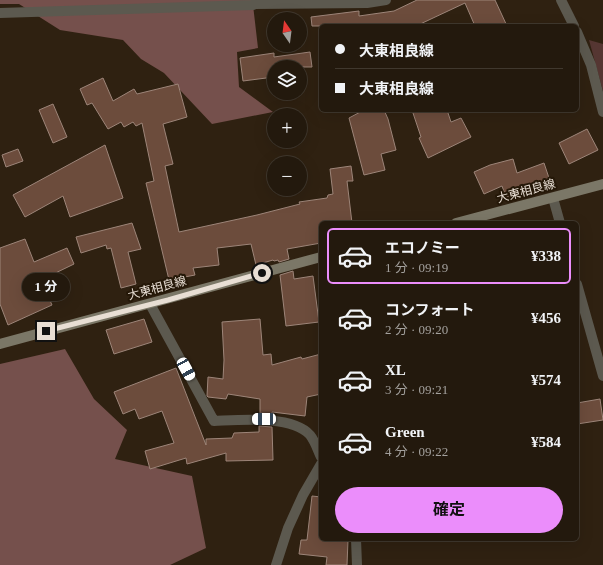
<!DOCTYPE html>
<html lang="ja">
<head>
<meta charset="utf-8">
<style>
	body { margin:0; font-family:"Times New Roman","Noto Sans JP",serif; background:#2b2216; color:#f1f3f6; height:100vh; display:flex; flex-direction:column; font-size:15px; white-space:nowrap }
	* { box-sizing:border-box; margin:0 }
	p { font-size:13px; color:#a3a09d }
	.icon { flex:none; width:22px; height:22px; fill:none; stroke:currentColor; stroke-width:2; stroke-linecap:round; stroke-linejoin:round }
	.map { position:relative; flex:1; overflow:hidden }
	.side { position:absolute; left:319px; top:221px; width:260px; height:320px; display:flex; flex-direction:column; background:#23190d; border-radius:6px; box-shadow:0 4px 16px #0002,0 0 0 1px #40382e }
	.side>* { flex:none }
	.banner { position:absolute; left:319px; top:24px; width:260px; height:88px; border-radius:6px; box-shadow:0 4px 16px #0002,0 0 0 1px #40382e; display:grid; align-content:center; height:88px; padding:0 16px; background:#23190d }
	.needle { width:26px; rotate:346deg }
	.buttons { position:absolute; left:267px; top:12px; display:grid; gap:8px }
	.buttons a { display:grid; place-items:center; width:40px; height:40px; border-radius:50%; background:#23190d; box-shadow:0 4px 16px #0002,0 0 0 1px #40382e; font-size:20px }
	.end { position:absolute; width:18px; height:18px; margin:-9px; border:5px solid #e8ded4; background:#111; box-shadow:0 0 0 2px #111 }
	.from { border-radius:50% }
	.bubble { position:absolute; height:28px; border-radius:14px; background:#23190d; box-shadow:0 4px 16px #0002,0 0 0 1px #40382e; font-size:13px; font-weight:700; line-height:28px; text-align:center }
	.car { position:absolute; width:12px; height:24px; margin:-12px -6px; border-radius:5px; box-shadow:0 0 3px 1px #0007; background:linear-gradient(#fff 24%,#345 0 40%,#fff 0 76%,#345 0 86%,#fff 0) }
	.banner b { display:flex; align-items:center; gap:14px; height:38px; font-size:15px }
	.banner b+b { border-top:1px solid #40382e }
	.banner i { width:10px; height:10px; background:#f1f3f6 }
	ul { padding:7px 0 0; list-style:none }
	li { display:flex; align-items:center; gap:12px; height:56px; margin:0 8px 6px; padding:0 8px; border:2px solid transparent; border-radius:6px }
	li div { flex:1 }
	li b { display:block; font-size:15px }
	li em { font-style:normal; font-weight:700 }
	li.selected { border-color:#eb8dfb }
	li>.icon { width:36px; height:36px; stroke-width:1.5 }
	.button { display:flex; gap:8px; margin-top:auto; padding:8px 16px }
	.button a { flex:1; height:46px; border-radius:24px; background:#eb8dfb; color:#111; font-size:16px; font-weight:700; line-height:46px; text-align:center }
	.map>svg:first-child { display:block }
	.green { fill:#553632 }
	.forest { fill:#75504c }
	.building { fill:#6c4c3c; stroke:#9d8579 }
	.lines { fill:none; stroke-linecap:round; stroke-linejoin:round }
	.minor { stroke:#5c594f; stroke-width:10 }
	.secondary { stroke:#7b7767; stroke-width:10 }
	.route { stroke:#e8ded4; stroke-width:5 }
	.labels { text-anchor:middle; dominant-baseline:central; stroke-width:4; stroke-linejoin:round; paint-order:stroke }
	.street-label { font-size:12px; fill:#e8ded4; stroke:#251808 }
</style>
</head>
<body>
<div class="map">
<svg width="603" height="565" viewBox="0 0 603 565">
	<rect width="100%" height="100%" fill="#2f2111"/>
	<path class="green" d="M589,40L603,44V91Z"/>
	<path class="forest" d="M0,0H287L253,5L258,48L237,52L239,87L273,112L212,124L164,73L141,59L123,40L60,30L19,4H0Z
		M65,349L94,399L127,430L115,459L192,476L206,548L170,565H0V364Z"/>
	<path class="building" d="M417,0H495L507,26H475L465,3L416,26H312L311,17L359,11V16L394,11Z
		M310,52L312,67H274V77L243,81L240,58L274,53V57Z
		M103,78L113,101L134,89L137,94L178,84L187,117L163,124L173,164L165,166L179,232L257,215L300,204L299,202L327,198L328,195L333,194L330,169L351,166L353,181H347L352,223H321V243L287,249L289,259L279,262L278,260L274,261L273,260L256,265L251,244L217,248L219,265L193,268L195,275L169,280L146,183L154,181L142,123L136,126L133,122L124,127L121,122L108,129L92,103L87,105L80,89Z
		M53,104L67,137L53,143L39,110Z
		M364,110H384L388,119L396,150L381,154L385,170L364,175L349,118Z
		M412,110H447L451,122L461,118L471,137L428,158L419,138L421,137Z
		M587,129L598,150L569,164L559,143Z
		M105,145L123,198L70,217L63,196L25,217L13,195Z
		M18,149L23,161L6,167L2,155Z
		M513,159L517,173L544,163L550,181L506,197L502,186L484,194L474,172L490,165Z
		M132,223L141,249L128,252L136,284L121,288L111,248L107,249L106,245L81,253L76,237Z
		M25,239L34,262L67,248L74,264L41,280L52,305L8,325L0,304V248Z
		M293,271L294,279L313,276L319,322L286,326L280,275Z
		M144,319L152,342L114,354L106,330Z
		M260,319L263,355L271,354L272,365L301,357L302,359L321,354V394L307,397L305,416L272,412V414L260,413V399L228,394L226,399L208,397L207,396L208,377L223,379L224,360L222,322Z
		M176,368L206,445V439L232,438L234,433L259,432V426L272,427L273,460L226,461V453L187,464L186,458L150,469L145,451L174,443L162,411L139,419L135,409L123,414L114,392Z
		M600,399L603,420L577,424V403Z
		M312,496L321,497V539L348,540L347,565H326L327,557L299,554L301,540H307Z"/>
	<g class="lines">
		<path class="minor" d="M561,0L574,26
			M0,13L253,5L254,4L367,3L386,0
			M577,32L591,65L603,112
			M553,198L560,223
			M577,284L603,376
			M150,304L214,421C240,420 292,415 310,435C315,441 318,451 321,457
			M356,539L357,565
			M276,565L288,528L303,495L321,464"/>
		<path class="secondary" d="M456,223L603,184
			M0,344L321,257"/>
	</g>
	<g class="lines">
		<path class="route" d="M46,331L168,300L262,273"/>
	</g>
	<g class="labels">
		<g class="street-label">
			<text transform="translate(526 191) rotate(-15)">大東相良線</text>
			<text transform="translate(157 288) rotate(-15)">大東相良線</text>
		</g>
	</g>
</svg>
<div class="buttons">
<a><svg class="needle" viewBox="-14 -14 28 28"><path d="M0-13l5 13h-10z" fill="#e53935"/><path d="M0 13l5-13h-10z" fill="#a3a09d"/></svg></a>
<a><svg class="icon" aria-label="layers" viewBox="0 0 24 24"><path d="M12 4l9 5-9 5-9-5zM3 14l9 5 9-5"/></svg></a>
<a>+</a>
<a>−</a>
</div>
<i class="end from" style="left:262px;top:273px"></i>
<i class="end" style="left:46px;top:331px"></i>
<div class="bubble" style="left:22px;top:273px;width:48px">1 分</div>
<i class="car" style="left:186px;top:369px;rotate:151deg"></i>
<i class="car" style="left:264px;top:419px;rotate:269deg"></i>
<div class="banner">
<b><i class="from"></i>大東相良線</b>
<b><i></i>大東相良線</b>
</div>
<section class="side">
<ul>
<li class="selected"><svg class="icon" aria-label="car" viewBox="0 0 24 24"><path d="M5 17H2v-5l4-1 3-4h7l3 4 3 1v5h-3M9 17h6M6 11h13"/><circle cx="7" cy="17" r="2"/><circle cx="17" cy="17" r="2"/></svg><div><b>エコノミー</b><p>1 分 · 09:19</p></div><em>¥338</em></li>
<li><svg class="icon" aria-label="car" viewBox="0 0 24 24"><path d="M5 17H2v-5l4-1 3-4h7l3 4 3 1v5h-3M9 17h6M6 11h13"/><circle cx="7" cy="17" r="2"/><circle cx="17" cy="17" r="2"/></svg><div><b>コンフォート</b><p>2 分 · 09:20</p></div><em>¥456</em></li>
<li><svg class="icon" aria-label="car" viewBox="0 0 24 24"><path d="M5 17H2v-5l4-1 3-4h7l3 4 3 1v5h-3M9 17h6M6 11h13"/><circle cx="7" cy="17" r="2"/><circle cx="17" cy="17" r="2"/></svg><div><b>XL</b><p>3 分 · 09:21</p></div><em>¥574</em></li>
<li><svg class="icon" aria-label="car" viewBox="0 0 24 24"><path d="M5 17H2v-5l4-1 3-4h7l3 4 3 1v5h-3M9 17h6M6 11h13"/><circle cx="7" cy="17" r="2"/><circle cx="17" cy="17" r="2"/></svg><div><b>Green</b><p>4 分 · 09:22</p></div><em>¥584</em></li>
</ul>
<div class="button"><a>確定</a></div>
</section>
</div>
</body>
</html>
